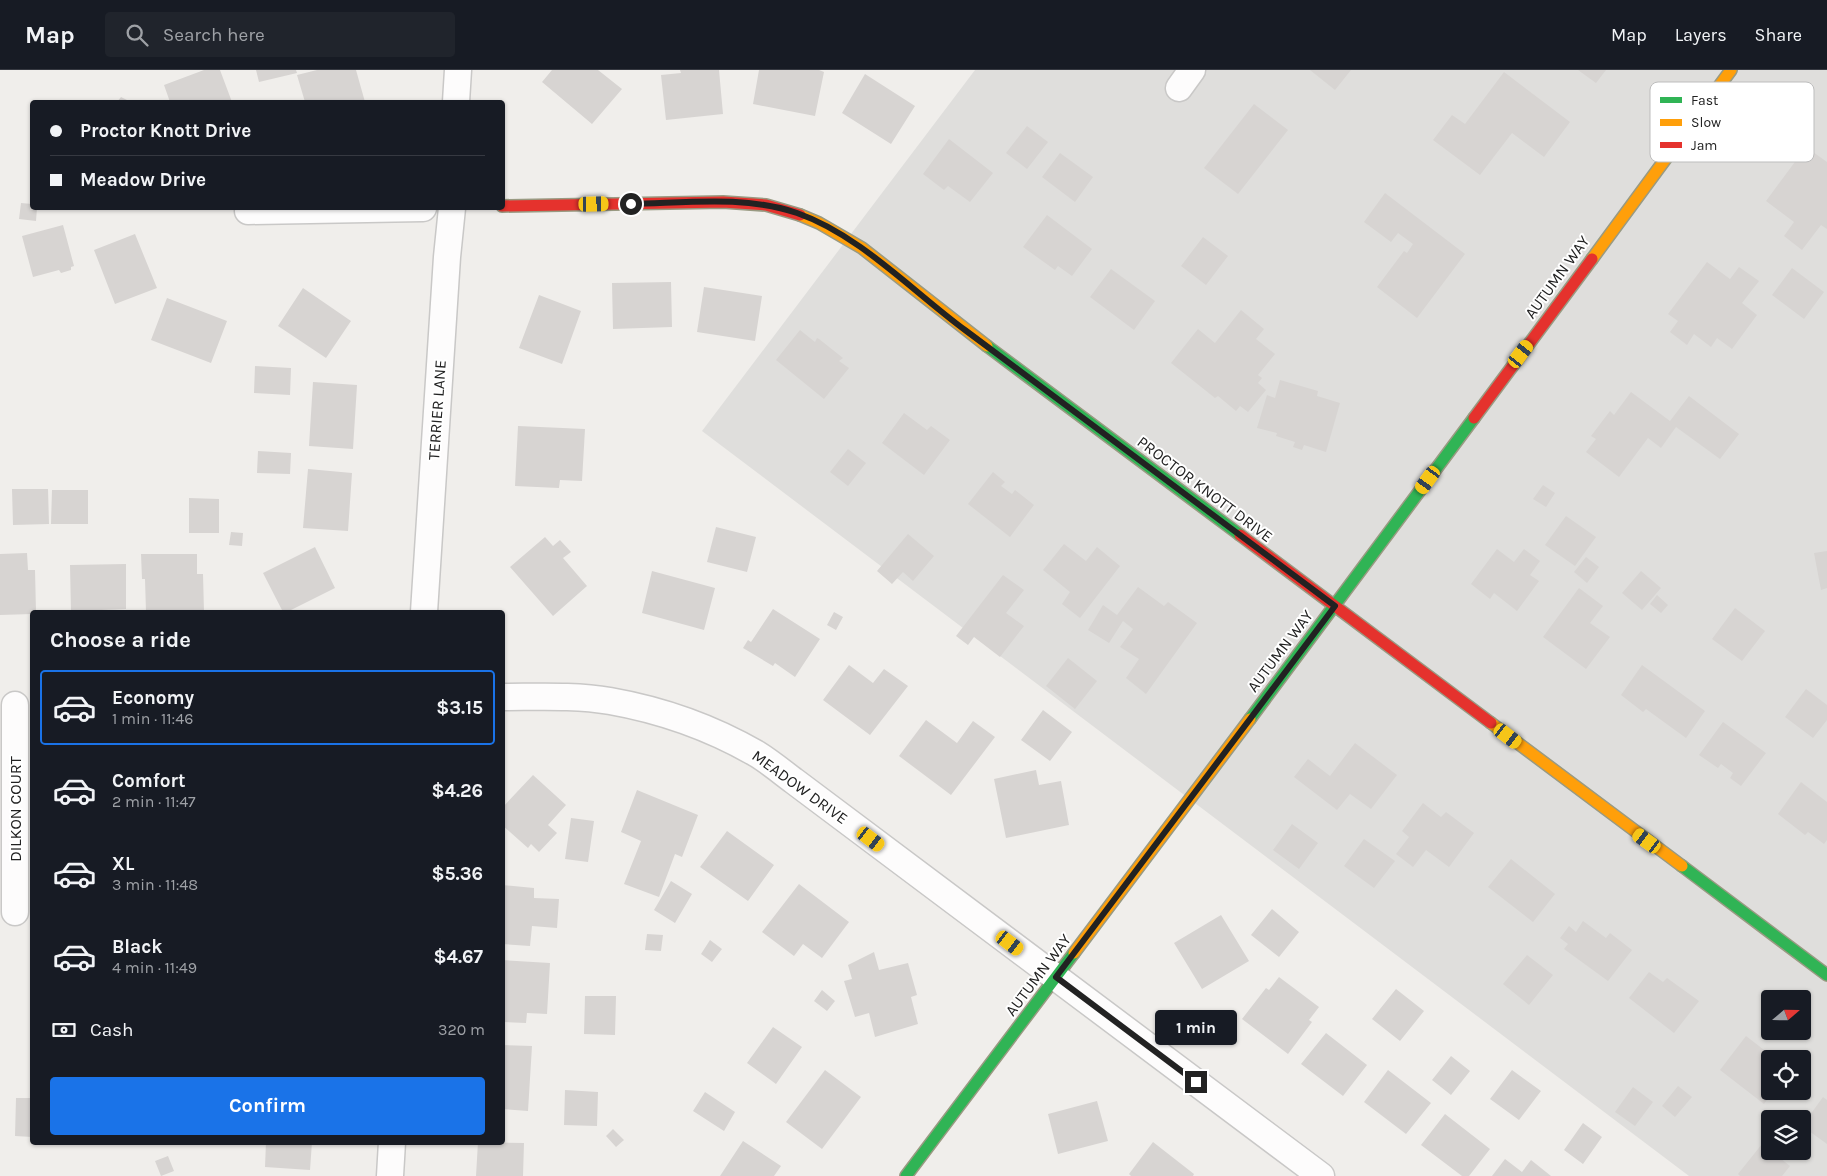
<!DOCTYPE html>
<html lang="en">
<head>
<meta charset="utf-8">
<style>
	body { margin:0; font-family:Karla,sans-serif; background:#20242c; color:#f1f3f6; height:100vh; display:flex; flex-direction:column; font-size:19px; white-space:nowrap }
	* { box-sizing:border-box; margin:0 }
	p { font-size:16px; color:#9ea1a6 }
	.icon { flex:none; width:28px; height:28px; fill:none; stroke:currentColor; stroke-width:2; stroke-linecap:round; stroke-linejoin:round }
	.map { position:relative; flex:1; overflow:hidden }
	.drawer { position:absolute; left:30px; top:540px; width:475px; height:535px; display:flex; flex-direction:column; background:#171b24; border-radius:5px; box-shadow:0 1px 4px #0004 }
	.drawer>* { flex:none }
	.hud { position:absolute; left:30px; top:30px; width:475px; height:110px; border-radius:5px; box-shadow:0 1px 4px #0004; display:grid; align-content:center; height:110px; padding:0 20px; background:#171b24 }
	.needle { width:32px; rotate:70deg }
	.tools { position:absolute; left:1761px; top:920px; display:grid; gap:10px }
	.tools a { display:grid; place-items:center; width:50px; height:50px; border-radius:5px; background:#171b24; box-shadow:0 1px 4px #0004; font-size:25px }
	.end { position:absolute; width:22px; height:22px; margin:-11px; border:6px solid #222; background:#fff; box-shadow:0 0 0 2px #fff }
	.from { border-radius:50% }
	.bubble { position:absolute; height:35px; border-radius:5px; background:#171b24; box-shadow:0 1px 4px #0004; font-size:16px; font-weight:700; line-height:35px; text-align:center }
	.car { position:absolute; width:15px; height:30px; margin:-15px -8px; border-radius:6px; box-shadow:0 0 4px 1px #0007; background:linear-gradient(#f5c518 24%,#345 0 40%,#f5c518 0 76%,#345 0 86%,#f5c518 0) }
	.hud b { display:flex; align-items:center; gap:18px; height:48px; font-size:19px }
	.hud b+b { border-top:1px solid #363941 }
	.hud i { width:12px; height:12px; background:#f1f3f6 }
	ul { padding:0; list-style:none }
	li { display:flex; align-items:center; gap:15px; height:75px; margin:0 10px 8px; padding:0 10px; border:2px solid transparent; border-radius:5px }
	li div { flex:1 }
	li b { display:block; font-size:19px }
	li em { font-style:normal; font-weight:700 }
	li.selected { border-color:#1a73e8 }
	li>.icon { width:45px; height:45px; stroke-width:1.5 }
	h2 { padding:0 20px; font-size:22px; line-height:60px }
	.pay { display:flex; align-items:center; gap:12px; height:55px; padding:0 20px; font-size:19px }
	.pay p { margin-inline-start:auto }
	.cta { display:flex; gap:10px; margin-top:auto; padding:10px 20px }
	.cta a { flex:1; height:58px; border-radius:5px; background:#1a73e8; color:#fff; font-size:20px; font-weight:700; line-height:58px; text-align:center }
	header { display:flex; align-items:center; gap:30px; box-sizing:border-box; height:70px; padding:0 25px; background:#171b24; border-bottom:1px solid #363941 }
	header strong { font-size:24px }
	nav { display:flex; gap:28px; margin-inline-start:auto; font-size:18px }
	.search { width:350px; height:45px; background:#20242c; display:flex; align-items:center; gap:12px; box-sizing:border-box; padding:0 18px; border-radius:5px; color:#9ea1a6; font-size:19px }
	.map>svg:first-child { display:block }
	.residential { fill:#dfdedc; fill-rule:evenodd }
	.building { fill:#d7d4d2 }
	.lines { fill:none; stroke-linecap:round; stroke-linejoin:round }
	.street-casing { stroke:#c9c8c7; stroke-width:29 }
	.fast-casing { stroke:#999a82; stroke-width:14 }
	.slow-casing { stroke:#999a82; stroke-width:14 }
	.jam-casing { stroke:#999a82; stroke-width:14 }
	.street { stroke:#fdfcfc; stroke-width:26 }
	.fast { stroke:#30b455; stroke-width:11 }
	.slow { stroke:#ff9f0a; stroke-width:11 }
	.jam { stroke:#e5322d; stroke-width:11 }
	.route { stroke:#222; stroke-width:6 }
	.labels { text-anchor:middle; dominant-baseline:central; stroke-width:4; stroke-linejoin:round; paint-order:stroke }
	.street-label { font-size:16px; fill:#222; stroke:#fff }
	.key { fill:#fff; stroke:#bdbdbd; stroke-width:1 }
	.key-label { font-size:14px; fill:#222 }
</style>
</head>
<body>
<header>
<strong>Map</strong>
<div class="search"><svg class="icon" aria-label="search" viewBox="0 0 24 24"><circle cx="10" cy="10" r="6"/><path d="M15 15l6 6"/></svg>Search here</div>
<nav><a>Map</a><a>Layers</a><a>Share</a></nav>
</header>
<div class="map">
<svg width="1827" height="1106" viewBox="0 0 1827 1106">
	<rect width="100%" height="100%" fill="#f0eeeb"/>
	<path class="residential" d="M975,0H1827V1106H1689L702,361ZM1770,929H1802V961H1770ZM1770,989H1802V1021H1770ZM1770,1049H1802V1081H1770Z"/>
	<path class="building" d="M204,0H220L232,32H170L164,15Z
		M256,0H296L297,3L259,12Z
		M317,0H356L365,32H305L297,5Z
		M552,0H598L622,19L592,54L542,12Z
		M680,0H719L723,44L666,50L661,5L681,3Z
		M759,0H819L824,2L815,46L753,34Z
		M1310,0H1351L1335,20Z
		M1578,0H1606L1596,13Z
		M1504,2L1570,52L1544,87L1512,63L1480,105L1433,70L1452,45L1465,54Z
		M865,4L915,36L891,74L842,43Z
		M121,27L131,32H117Z
		M1254,34L1288,60L1238,124L1204,98Z
		M1027,56L1048,72L1027,99L1006,83Z
		M949,69L993,103L970,132L948,116L944,120L923,104Z
		M1806,77L1827,92V159L1821,155L1802,180L1784,166L1794,152L1766,131Z
		M1060,83L1093,107L1075,132L1042,107Z
		M1385,123L1465,184L1417,248L1377,217L1404,181L1407,183L1413,174L1398,163L1391,172L1364,152Z
		M21,133L32,134V138H37L36,151L19,149Z
		M1047,145L1092,179L1072,206L1058,196L1055,200L1023,177Z
		M63,155L74,196L71,197V200L61,203L59,200L33,207L22,166Z
		M135,164L157,218L115,234L94,180Z
		M1203,167L1228,186L1206,215L1181,196Z
		M1707,192L1730,209L1739,197L1759,211L1742,233L1757,245L1732,279L1717,268L1711,277L1694,264L1687,275L1670,262L1678,251L1668,244Z
		M1792,198L1824,222L1804,249L1772,225Z
		M1111,199L1155,231L1134,260L1090,227Z
		M671,212L672,257L613,259L612,213Z
		M704,217L762,226L755,271L697,262Z
		M303,218L351,251L326,288L278,256Z
		M539,225L581,241L562,294L519,278Z
		M167,228L227,251L211,293L151,270Z
		M1241,240L1264,259L1256,269L1275,284L1258,305L1262,308L1258,313L1266,320L1248,342L1240,336L1236,341L1218,326L1215,328L1171,293L1198,259L1215,273Z
		M800,260L815,272L817,268L819,269L843,288L839,291L849,298L824,329L776,290Z
		M255,296L291,298L290,325L254,323Z
		M1280,310L1318,321L1317,326L1340,333L1326,382L1304,375L1302,380L1293,377L1295,372L1276,366L1277,363L1257,358L1267,325L1275,328Z
		M313,312L357,315L353,379L309,376Z
		M1631,322L1670,351L1689,326L1739,364L1720,389L1676,357L1661,378L1648,368L1619,407L1586,382L1596,369L1591,366L1610,341L1614,345Z
		M904,343L927,360L931,356L950,370L924,405L882,373Z
		M518,356L585,359L582,411L560,410L559,418L515,416Z
		M848,379L866,393L848,416L830,402Z
		M258,381L291,383L290,404L257,403Z
		M308,399L352,403L348,461L303,458Z
		M993,402L1005,412L1001,416L1012,424L1015,420L1034,435L1010,467L968,434Z
		M1543,415L1555,423L1546,437L1533,429Z
		M12,419H48L49,454L13,455Z
		M52,420H88V454H51Z
		M189,428L219,429V463H189Z
		M1566,446L1596,467L1575,496L1545,475Z
		M716,457L756,467L747,502L707,492Z
		M231,462L243,463L242,476L229,475Z
		M908,464L934,486L913,511L903,502L892,514L877,501Z
		M545,467L553,476L560,470L571,482L563,488L587,516L553,546L510,497Z
		M1064,474L1086,491L1097,477L1120,496L1080,548L1062,534L1070,522L1043,500Z
		M315,477L335,518L287,542H283L263,503Z
		M1497,479L1514,492L1524,479L1540,491L1530,505L1539,511L1517,541L1494,523L1490,529L1471,514Z
		M1827,481V518L1821,520L1814,483Z
		M27,483L28,500H35L36,542H32V544L0,545V484Z
		M141,484H197V504H203L204,542H146L145,509H142Z
		M1586,487L1599,497L1587,513L1574,502Z
		M126,494V539L101,540V542H71L70,495Z
		M652,501L715,518L704,560L642,543Z
		M1641,501L1661,518L1642,540L1622,523Z
		M1003,505L1024,520L1006,543L1024,556L1000,587L974,567L968,575L956,566Z
		M1138,517L1164,536L1168,532L1197,553L1146,624L1126,608L1139,589L1120,577L1133,559L1123,551L1109,573L1088,560L1103,535L1117,545Z
		M1579,518L1603,536L1590,553L1610,567L1586,599L1543,567Z
		M1657,525L1668,535L1661,543L1650,534Z
		M1735,538L1765,561L1742,591L1712,569Z
		M773,539L820,569L795,607L775,593L773,596L743,578L748,570L751,572Z
		M834,542L843,547L836,560L827,555Z
		M1068,588L1097,611L1075,639L1046,616Z
		M849,595L873,613L884,599L908,616L870,665L823,630Z
		M1642,595L1705,641L1686,668L1646,639L1643,642L1621,625Z
		M1806,619L1827,635V650L1813,668L1785,647Z
		M1043,640L1072,662L1050,691L1021,670Z
		M926,650L957,673L973,651L995,667L951,725L899,686Z
		M1723,652L1766,683L1741,716L1730,708L1733,703L1721,694L1718,698L1699,685Z
		M1355,673L1397,705L1371,739L1350,724L1337,740L1294,707L1308,689L1330,706Z
		M1036,700L1039,715L1061,711L1069,755L1006,768L994,709Z
		M533,705L566,735L548,755L557,763L539,782L531,774L528,778L502,755V738Z
		M1801,712L1827,732V770L1824,774L1808,762L1805,765L1778,744Z
		M637,720L698,745L682,787L675,784L659,827L624,814L641,771L621,762Z
		M1423,733L1441,747L1446,742L1474,763L1449,797L1426,780L1413,797L1396,784L1409,767L1402,761Z
		M571,748L594,751L588,792L565,789Z
		M1292,754L1318,773L1299,799L1273,780Z
		M727,761L774,795L748,831L700,797Z
		M1364,769L1395,791L1374,818L1344,796Z
		M1511,789L1555,824L1533,852L1488,817Z
		M671,811L692,824L675,853L654,840Z
		M799,814L849,852L822,888L803,874L794,886L762,862Z
		M502,815L534,818V828L559,829L557,858L532,856L530,876L502,874Z
		M1272,839L1299,862L1279,887L1251,865Z
		M1221,845L1249,891L1202,919L1174,873Z
		M1583,851L1606,868L1610,863L1632,880L1608,911L1564,879L1568,874L1560,868L1569,856L1576,862Z
		M647,864L663,865L661,881L645,880Z
		M710,870L722,879L712,892L701,884Z
		M874,882L879,900L908,893L917,925L911,927L918,954L875,967L869,943L855,947L844,911L852,909L848,895Z
		M1527,885L1553,905L1529,935L1503,914Z
		M502,890L550,893L547,944L527,943L526,953L502,952Z
		M1649,902L1663,912L1667,908L1699,931L1674,963L1629,928Z
		M1279,907L1319,937L1309,950L1312,952L1288,984L1242,949L1266,918L1269,920Z
		M1396,919L1424,941L1400,971L1372,949Z
		M822,920L835,931L827,941L814,931Z
		M585,926H616L615,965L584,964Z
		M773,957L802,977L776,1014L747,993Z
		M1326,963L1367,995L1343,1026L1301,994Z
		M1746,966L1768,983L1765,988L1770,991V1021H1773L1764,1034L1720,1000Z
		M502,975L532,976L528,1041L502,1039Z
		M1451,986L1470,1001L1451,1025L1432,1010Z
		M825,1000L861,1027L822,1079L786,1052Z
		M1388,1000L1431,1033L1406,1064L1364,1032Z
		M1512,1000L1541,1021L1519,1050L1490,1029Z
		M1678,1016L1692,1027L1675,1047L1662,1036Z
		M1633,1017L1653,1032L1635,1056L1615,1042Z
		M565,1020L598,1022L597,1056L564,1055Z
		M705,1022L735,1042L724,1061L693,1041Z
		M1823,1027L1827,1030V1074L1802,1056Z
		M16,1028H32V1067L15,1066Z
		M1097,1031L1108,1071L1058,1084L1048,1044Z
		M1445,1044L1490,1079L1469,1106H1462L1421,1075Z
		M1583,1053L1602,1067L1583,1094L1564,1080Z
		M613,1059L624,1070L616,1077L606,1066Z
		M743,1071L781,1096L774,1106H720Z
		M266,1072H312L310,1100L265,1097Z
		M478,1072L524,1073L523,1106H476Z
		M1153,1072L1194,1104L1193,1106H1131L1129,1104Z
		M1762,1074L1790,1096L1782,1106H1740L1738,1104Z
		M168,1086L174,1101L161,1106L155,1091Z
		M1505,1089L1522,1102L1531,1090L1551,1106H1492Z"/>
	<g class="lines">
		<g class="street-casing">
			<path id="street" d="M1179,18L1192,0
				M456,32L458,0
				M248,141L423,138
				M424,542L447,187L452,138
				M502,627C538,627 575,625 610,631C661,640 712,658 757,684C770,692 782,702 794,711L1321,1106
				M15,842V635
				M390,1106L392,1072"/>
		</g>
		<g class="fast-casing">
			<path id="fast" d="M987,276L1240,465
				M1250,649L1474,348
				M1682,796L1827,905
				M906,1106L1074,883"/>
		</g>
		<g class="slow-casing">
			<path id="slow" d="M800,145L819,153L862,178L987,276
				M1592,189L1731,0
				M1491,653L1682,796
				M1074,883L1250,649"/>
		</g>
		<g class="jam-casing">
			<path id="jam" d="M502,136L723,132L766,135L800,145
				M1474,348L1592,189
				M1240,465L1491,653"/>
		</g>
		<use href="#street" class="street"/>
		<use href="#fast" class="fast"/>
		<use href="#slow" class="slow"/>
		<use href="#jam" class="jam"/>
	</g>
	<g class="lines">
		<path class="route" d="M631,134C685,133 745,125 797,143C860,165 912,221 965,260C1088,352 1212,443 1335,536L1056,907L1196,1012"/>
	</g>
	<g class="labels">
		<g class="street-label">
			<text transform="translate(1557 207) rotate(-54)">AUTUMN WAY</text>
			<text transform="translate(437 340) rotate(-86)">TERRIER LANE</text>
			<text transform="translate(1205 419) rotate(37)">PROCTOR KNOTT DRIVE</text>
			<text transform="translate(1280 581) rotate(-53)">AUTUMN WAY</text>
			<text transform="translate(800 717) rotate(36)">MEADOW DRIVE</text>
			<text transform="translate(15 739) rotate(-90)">DILKON COURT</text>
			<text transform="translate(1038 905) rotate(-53)">AUTUMN WAY</text>
		</g>
	</g>
	<rect x="1650" y="12" width="164" height="80" rx="8" class="key"/>
	<rect x="1660" y="27" width="22" height="6" fill="#30b455"/>
	<rect x="1660" y="49" width="22" height="7" fill="#ff9f0a"/>
	<rect x="1660" y="72" width="22" height="6" fill="#e5322d"/>
	<g class="key-label">
		<text x="1691" y="35">Fast</text>
		<text x="1691" y="57">Slow</text>
		<text x="1691" y="80">Jam</text>
	</g>
</svg>
<div class="tools">
<a><svg class="needle" viewBox="-14 -14 28 28"><path d="M0-13l5 13h-10z" fill="#e53935"/><path d="M0 13l5-13h-10z" fill="#9ea1a6"/></svg></a>
<a><svg class="icon" aria-label="locate" viewBox="0 0 24 24"><circle cx="12" cy="12" r="6"/><path d="M12 2v4M12 18v4M2 12h4M18 12h4"/></svg></a>
<a><svg class="icon" aria-label="layers" viewBox="0 0 24 24"><path d="M12 4l9 5-9 5-9-5zM3 14l9 5 9-5"/></svg></a>
</div>
<i class="end from" style="left:631px;top:134px"></i>
<i class="end" style="left:1196px;top:1012px"></i>
<div class="bubble" style="left:1155px;top:940px;width:82px">1 min</div>
<i class="car" style="left:594px;top:134px;rotate:89deg"></i>
<i class="car" style="left:1521px;top:284px;rotate:37deg"></i>
<i class="car" style="left:1428px;top:410px;rotate:216deg"></i>
<i class="car" style="left:1508px;top:666px;rotate:127deg"></i>
<i class="car" style="left:871px;top:769px;rotate:127deg"></i>
<i class="car" style="left:1647px;top:771px;rotate:306deg"></i>
<i class="car" style="left:1010px;top:873px;rotate:127deg"></i>
<div class="hud">
<b><i class="from"></i>Proctor Knott Drive</b>
<b><i></i>Meadow Drive</b>
</div>
<section class="drawer">
<h2>Choose a ride</h2>
<ul>
<li class="selected"><svg class="icon" aria-label="car" viewBox="0 0 24 24"><path d="M5 17H2v-5l4-1 3-4h7l3 4 3 1v5h-3M9 17h6M6 11h13"/><circle cx="7" cy="17" r="2"/><circle cx="17" cy="17" r="2"/></svg><div><b>Economy</b><p>1 min · 11:46</p></div><em>$3.15</em></li>
<li><svg class="icon" aria-label="car" viewBox="0 0 24 24"><path d="M5 17H2v-5l4-1 3-4h7l3 4 3 1v5h-3M9 17h6M6 11h13"/><circle cx="7" cy="17" r="2"/><circle cx="17" cy="17" r="2"/></svg><div><b>Comfort</b><p>2 min · 11:47</p></div><em>$4.26</em></li>
<li><svg class="icon" aria-label="car" viewBox="0 0 24 24"><path d="M5 17H2v-5l4-1 3-4h7l3 4 3 1v5h-3M9 17h6M6 11h13"/><circle cx="7" cy="17" r="2"/><circle cx="17" cy="17" r="2"/></svg><div><b>XL</b><p>3 min · 11:48</p></div><em>$5.36</em></li>
<li><svg class="icon" aria-label="car" viewBox="0 0 24 24"><path d="M5 17H2v-5l4-1 3-4h7l3 4 3 1v5h-3M9 17h6M6 11h13"/><circle cx="7" cy="17" r="2"/><circle cx="17" cy="17" r="2"/></svg><div><b>Black</b><p>4 min · 11:49</p></div><em>$4.67</em></li>
</ul>
<div class="pay"><svg class="icon" aria-label="cash" viewBox="0 0 24 24"><path d="M3 7h18v10H3z"/><circle cx="12" cy="12" r="2"/></svg>Cash<p>320 m</p></div>
<div class="cta"><a>Confirm</a></div>
</section>
</div>
</body>
</html>
